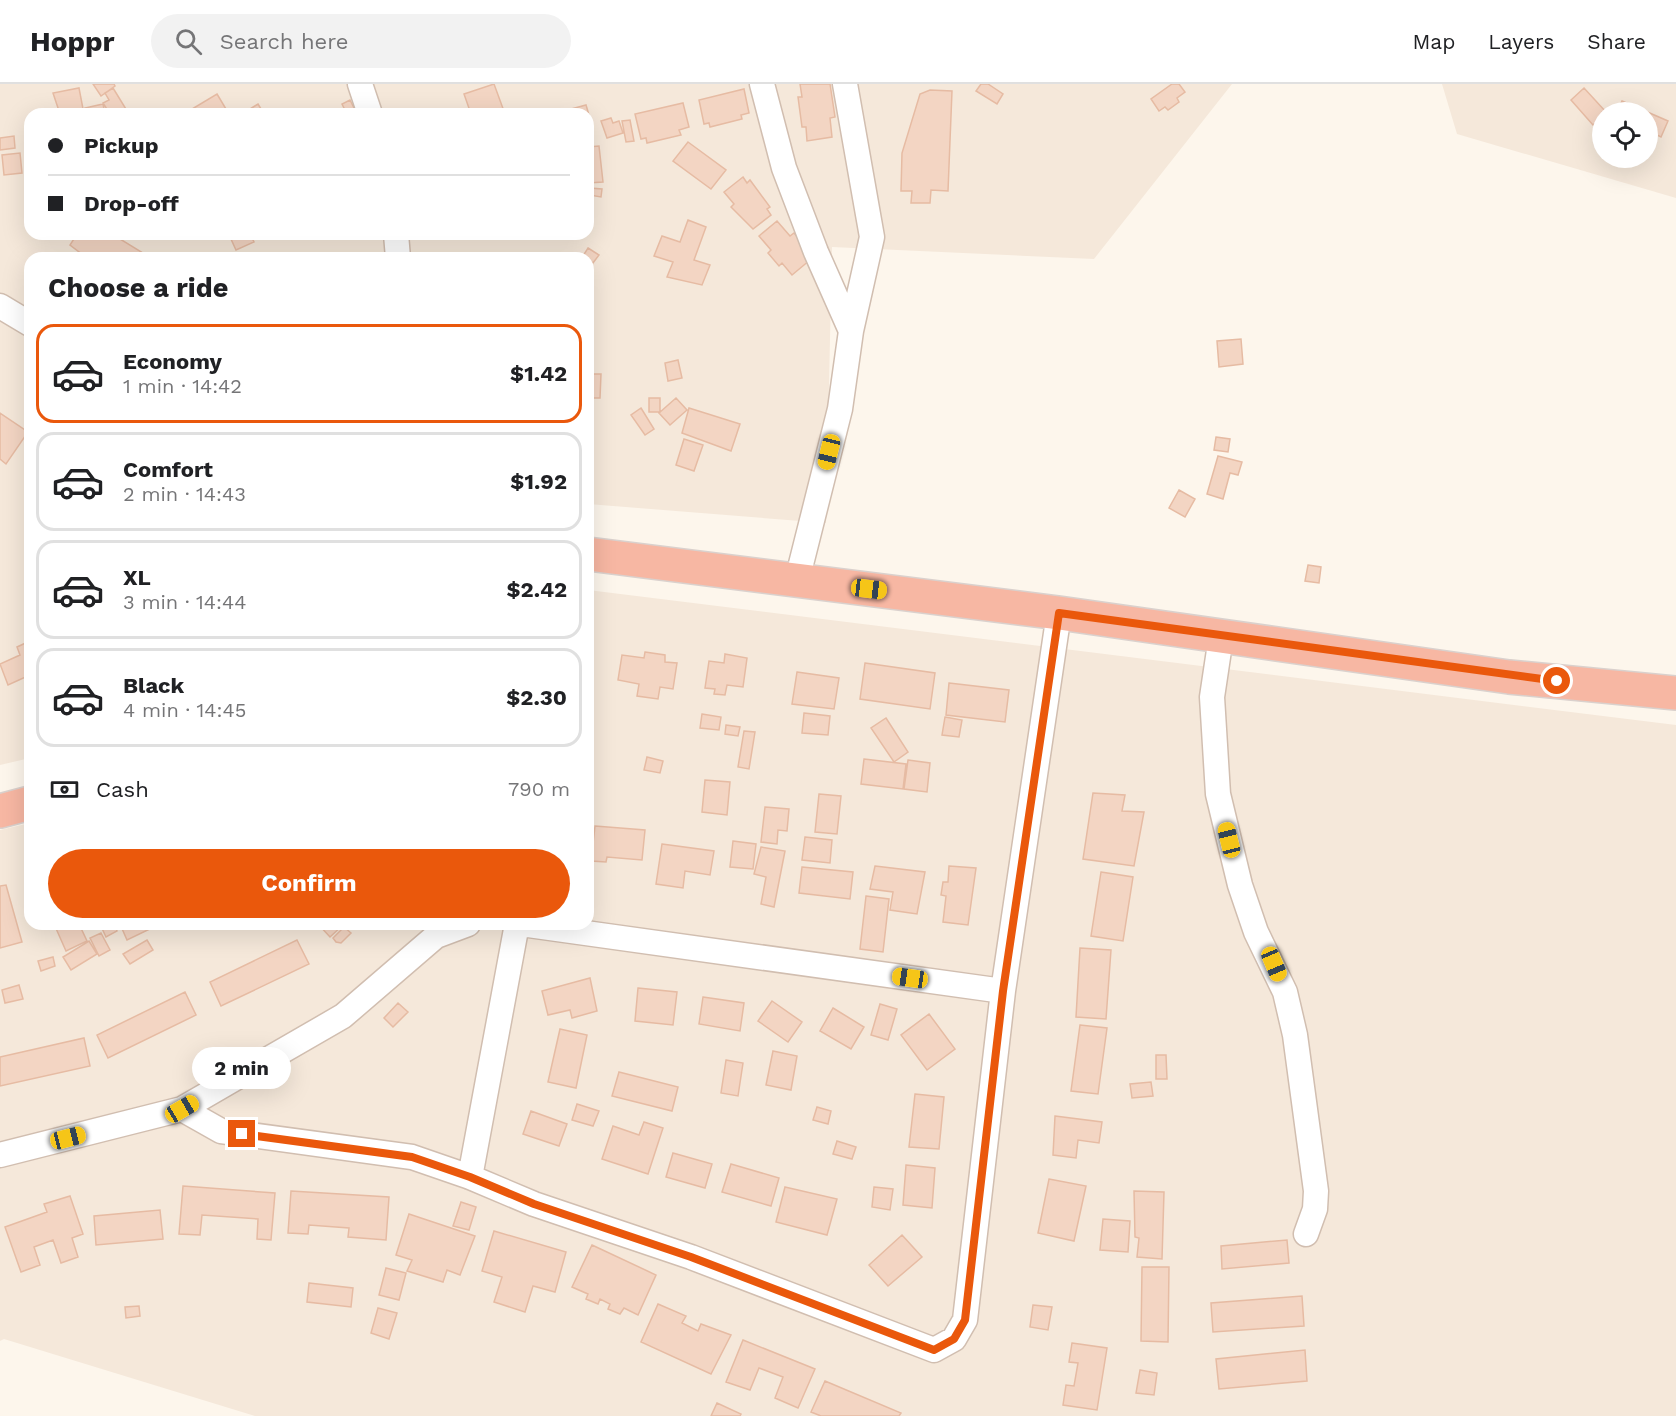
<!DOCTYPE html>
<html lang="en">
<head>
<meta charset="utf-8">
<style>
	body { margin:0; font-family:"Work Sans",sans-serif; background:#f2f2f2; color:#202124; height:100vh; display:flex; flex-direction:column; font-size:22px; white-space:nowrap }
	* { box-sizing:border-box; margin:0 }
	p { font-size:20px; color:#757577 }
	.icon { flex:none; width:33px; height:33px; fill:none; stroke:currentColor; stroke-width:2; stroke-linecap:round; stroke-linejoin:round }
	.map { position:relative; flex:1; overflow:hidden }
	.panel { position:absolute; left:24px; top:168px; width:570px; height:678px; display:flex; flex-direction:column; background:#fff; border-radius:18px; box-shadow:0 6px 24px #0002 }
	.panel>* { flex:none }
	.hud { position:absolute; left:24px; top:24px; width:570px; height:132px; border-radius:18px; box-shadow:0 6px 24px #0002; display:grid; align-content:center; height:132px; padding:0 24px; background:#fff }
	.tools { position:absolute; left:1592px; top:18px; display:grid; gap:12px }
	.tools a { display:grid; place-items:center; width:66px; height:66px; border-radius:50%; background:#fff; box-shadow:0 6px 24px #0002; font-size:30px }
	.end { position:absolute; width:27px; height:27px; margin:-14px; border:8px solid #ea580c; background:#fff; box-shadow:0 0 0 3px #fff }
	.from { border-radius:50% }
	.bubble { position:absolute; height:42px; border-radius:21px; background:#fff; box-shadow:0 6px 24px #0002; font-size:20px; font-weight:700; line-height:42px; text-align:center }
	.car { position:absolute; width:18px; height:36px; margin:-18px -9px; border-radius:8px; box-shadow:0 0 4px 2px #0007; background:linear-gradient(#f5c518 24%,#345 0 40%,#f5c518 0 76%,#345 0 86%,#f5c518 0) }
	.hud b { display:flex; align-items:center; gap:21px; height:57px; font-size:22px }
	.hud b+b { border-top:2px solid #e0e0e0 }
	.hud i { width:15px; height:15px; background:#202124 }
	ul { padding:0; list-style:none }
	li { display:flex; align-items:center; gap:18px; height:99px; margin:0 12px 9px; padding:0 12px; border:3px solid #e0e0e0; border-radius:18px }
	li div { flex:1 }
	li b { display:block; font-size:22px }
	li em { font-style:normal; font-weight:700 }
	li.active { border-color:#ea580c }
	li>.icon { width:54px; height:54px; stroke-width:1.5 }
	h2 { padding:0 24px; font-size:27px; line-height:72px }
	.pay { display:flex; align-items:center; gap:15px; height:66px; padding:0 24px; font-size:22px }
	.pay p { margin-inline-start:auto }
	.action { display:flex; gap:12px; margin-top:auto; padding:12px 24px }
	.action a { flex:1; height:69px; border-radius:36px; background:#ea580c; color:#fff; font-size:24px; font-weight:700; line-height:69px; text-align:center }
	header { display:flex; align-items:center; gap:36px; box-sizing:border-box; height:84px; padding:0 30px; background:#fff; border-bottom:2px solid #e0e0e0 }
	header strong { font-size:28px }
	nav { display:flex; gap:33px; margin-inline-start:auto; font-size:21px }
	.search { width:420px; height:54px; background:#f2f2f2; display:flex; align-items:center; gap:15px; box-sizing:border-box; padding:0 21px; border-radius:33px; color:#757577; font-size:22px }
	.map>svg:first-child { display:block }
	.residential { fill:#f5e8da; fill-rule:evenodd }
	.building { fill:#f3d5c3; stroke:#e6bba3; stroke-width:1.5 }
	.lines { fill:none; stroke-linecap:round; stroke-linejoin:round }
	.minor-casing { stroke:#d1beb0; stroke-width:27 }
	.highway-casing { stroke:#dad1cd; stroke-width:36 }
	.minor { stroke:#fff; stroke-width:24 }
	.highway { stroke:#f7b7a3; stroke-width:33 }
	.route { stroke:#ea580c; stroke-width:8 }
</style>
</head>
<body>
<header>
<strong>Hoppr</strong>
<div class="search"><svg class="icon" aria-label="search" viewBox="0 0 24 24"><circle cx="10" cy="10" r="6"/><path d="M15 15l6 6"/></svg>Search here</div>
<nav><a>Map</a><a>Layers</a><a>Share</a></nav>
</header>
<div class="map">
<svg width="1676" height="1332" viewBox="0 0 1676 1332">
	<rect width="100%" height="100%" fill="#fdf6ec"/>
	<path class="residential" d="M0,0H1232L1094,175L832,163L826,439L588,420V174H30V674L0,681ZM30,30H588V150H30Z
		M1442,0H1676V114L1457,50ZM1602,28H1647V74H1602Z
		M588,506L1676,641V1332H255L4,1255L0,1257V746L30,739V840H588Z"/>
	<path class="building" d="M93,0H114L115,2L101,12Z
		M494,0L505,30H471L464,10Z
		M800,0H830L835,33L830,34L832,53L807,57L806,43H802L798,13H802Z
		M981,0H988L1003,10L997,20L976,7Z
		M1172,0H1179L1185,8L1177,14L1179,18L1168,26L1165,23L1159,27L1151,15Z
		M79,4L84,30H60L53,9Z
		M113,4L129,30H110L103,19L109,16L105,9Z
		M1584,4L1606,28H1602V33L1593,41L1571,16Z
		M744,5L749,29L741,31L742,35L710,43L709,39L704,40L699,16Z
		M930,6L952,7L948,107L931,106L930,119H911L912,107H901L902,69L920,10Z
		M217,10L229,30H195L192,25Z
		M350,16L357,30H347L342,20Z
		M1622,17L1668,37L1661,53L1647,46V28H1617Z
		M683,19L689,43L679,46L681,51L647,59L646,54L641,55L635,30Z
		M103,20L105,30H87L85,24Z
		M258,20L264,30H242Z
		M586,21L589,31L560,30V28Z
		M611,34L613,39L619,37L623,49L607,54L601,37Z
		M630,36L634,57L626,58L622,37Z
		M14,52L15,64L0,66V54Z
		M688,58L726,86L711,105L673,77Z
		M599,62L603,98L588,99V63Z
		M20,69L22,89L4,91L2,71Z
		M743,93L747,99L750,96L770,123L767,125L771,131L753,145L731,123L734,120L724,108Z
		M590,104L602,105L601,113L589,111Z
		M688,136L706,143L694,176L710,181L702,201L667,193L673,178L654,172L662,152L680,158Z
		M777,137L790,152L794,149L810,168V176L792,191L782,179L779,182L768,169L771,166L759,152Z
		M77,150H112L151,174H87L70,161Z
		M242,150H250L254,158L236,166L231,155Z
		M588,164L599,171L593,179L583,172Z
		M1241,255L1243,280L1219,283L1217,257Z
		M678,276L682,294L668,297L665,279Z
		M588,290H601L600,314H588Z
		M649,314H660V328H649Z
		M676,314L687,326L670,341L659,329Z
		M641,324L654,345L645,351L631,331Z
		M689,324L740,340L731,367L682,349Z
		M0,329L28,348L6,380L0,375Z
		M1216,353L1230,355L1228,368L1214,366Z
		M684,355L703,361L694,387L676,381Z
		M1218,372L1242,378L1238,391L1230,389L1223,415L1207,410Z
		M1179,406L1195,415L1185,433L1169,424Z
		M1308,481L1321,483L1319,499L1305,497Z
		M30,557V591L8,601L0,580L20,571L17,563Z
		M645,568L665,571V578L677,579L673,605L660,603L658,615L637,612L639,600L618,596L622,571L644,574Z
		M725,570L747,574L743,603L727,601L725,611L714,610L715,605L705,604L709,577L724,579Z
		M865,579L935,589L930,625L860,615Z
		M797,588L839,594L834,625L792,620Z
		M949,599L1009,606L1005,638L946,631Z
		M804,629L830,632L828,651L802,649Z
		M702,630L721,633L719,646L700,644Z
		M945,633L962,636L959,653L942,651Z
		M886,634L908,668L894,678L871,644Z
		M726,641L740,643L738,652L725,650Z
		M744,647L755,648L749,685L738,683Z
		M647,673L663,677L660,689L644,686Z
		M864,675L906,680L903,705L861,700Z
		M908,676L930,679L927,708L904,705Z
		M705,696L730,698L727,731L702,728Z
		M1093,709L1125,711L1122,727L1144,728L1134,782L1083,775Z
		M819,710L841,712L837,750L815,748Z
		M765,723L789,725L787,747L778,746L777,760L761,758Z
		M595,742L645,746L642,776L607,773L606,778L591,777Z
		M805,753L832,756L830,779L802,776Z
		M733,757L756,760L753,785L730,783Z
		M662,760L714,767L710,791L685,787L683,804L656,800Z
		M761,763L785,767L774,823L761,820L766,793L754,790Z
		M875,782L925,788L917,830L890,826L893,808L870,805Z
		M949,782L976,784L968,841L943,838L946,812L941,811L943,798H948Z
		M802,783L853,788L850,815L799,809Z
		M1101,788L1133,793L1123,857L1091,852Z
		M6,801L22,858L0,864V802Z
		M866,812L889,815L883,868L860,865Z
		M49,840H79L87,857L66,867L54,840Z
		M100,840H114L117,847L106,853Z
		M120,840H152L154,843L127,856Z
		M318,840H344L330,853Z
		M344,843L351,849L341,859L336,858L333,854Z
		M101,849L110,866L99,872L90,854Z
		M147,856L153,866L130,880L123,870Z
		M297,856L309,880L221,922L210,898Z
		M89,857L97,870L71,886L63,873Z
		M1080,864L1111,866L1106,935L1076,933Z
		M53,873L55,882L41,887L38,877Z
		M590,894L597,927L572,934L570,926L548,931L542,907Z
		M19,901L23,915L5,919L2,906Z
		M638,904L677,908L673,941L635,937Z
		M185,908L196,931L108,974L97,951Z
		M703,913L744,919L740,947L699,940Z
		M772,917L802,938L788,958L758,937Z
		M398,919L408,928L393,943L384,934Z
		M880,920L897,925L888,956L871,951Z
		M833,924L864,943L851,965L820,947Z
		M929,930L955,965L927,986L901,951Z
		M1080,941L1107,944L1098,1010L1071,1007Z
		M560,945L587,951L576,1004L548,998Z
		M84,954L90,982L0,1002V973Z
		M773,967L797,972L791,1006L766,1001Z
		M1156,971H1166L1167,995H1156Z
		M726,976L743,979L738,1012L721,1009Z
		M619,988L678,1003L672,1027L612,1012Z
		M1151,998L1153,1012L1132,1014L1130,1000Z
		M915,1010L944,1013L939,1065L909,1063Z
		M577,1020L599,1027L593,1042L572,1036Z
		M817,1023L831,1027L828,1040L813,1036Z
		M531,1027L567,1040L559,1062L523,1050Z
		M1055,1032L1102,1038L1099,1059L1078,1056L1076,1074L1053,1071Z
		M644,1038L663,1044L648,1090L602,1075L613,1042L639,1051Z
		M837,1057L856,1063L852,1075L833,1070Z
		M673,1069L712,1080L705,1104L666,1093Z
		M731,1080L779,1094L771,1122L722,1108Z
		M906,1081L935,1084L932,1124L903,1121Z
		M1049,1095L1086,1102L1074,1157L1038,1149Z
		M183,1102L275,1109L271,1156L257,1155L258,1135L202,1131L200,1151L179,1150Z
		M785,1103L837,1115L827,1151L776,1138Z
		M874,1103L893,1105L890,1126L872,1123Z
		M291,1107L389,1113L386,1156L348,1153L349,1144L309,1141L308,1150L288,1149Z
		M1134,1107L1164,1108L1162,1175L1137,1173L1139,1154L1135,1153Z
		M70,1112L83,1150L72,1154L78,1173L61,1179L53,1156L34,1163L40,1181L21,1188L5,1143L47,1128L44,1120Z
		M461,1118L476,1123L469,1146L453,1142Z
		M160,1126L163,1155L96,1161L94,1132Z
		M409,1130L475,1152L460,1191L447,1186L443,1198L407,1187L412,1176L396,1171Z
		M1103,1135L1130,1137L1128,1168L1100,1166Z
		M494,1147L566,1168L555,1208L533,1202L525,1228L494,1218L502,1193L482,1187Z
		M902,1151L922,1173L888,1202L869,1181Z
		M1287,1156L1289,1179L1222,1185L1221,1162Z
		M592,1161L656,1191L638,1231L624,1224L620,1230L608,1225L610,1220L600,1215L598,1220L586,1215L588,1210L572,1203Z
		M1142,1183H1169L1168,1258L1141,1257Z
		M386,1184L406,1189L399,1216L379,1211Z
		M309,1199L353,1204L351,1223L307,1218Z
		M1302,1212L1304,1242L1213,1248L1211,1219Z
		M658,1220L686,1232L682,1239L698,1247L701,1240L731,1251L711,1290L641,1258Z
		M1033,1221L1052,1223L1048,1246L1030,1243Z
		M139,1222L140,1232L126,1234L125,1223Z
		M378,1224L397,1229L389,1255L371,1249Z
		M743,1256L815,1285L798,1324L775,1314L783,1293L759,1284L750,1306L726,1298Z
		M1072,1259L1107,1264L1097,1326L1063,1321L1066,1301L1074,1302L1078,1279L1069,1278Z
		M1305,1266L1307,1297L1219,1305L1216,1275Z
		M1140,1286L1157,1289L1154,1311L1136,1309Z
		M825,1297L901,1329L899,1332H821L811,1328Z
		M717,1319L741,1330L740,1332H711Z"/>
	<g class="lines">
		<g class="minor-casing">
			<path id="minor" d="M360,0L370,30
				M762,0L784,84L816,168L851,247L840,325L797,496
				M845,0L872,153L851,247
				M396,150L398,174
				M0,222L30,240
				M1221,553L1212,613L1218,710L1240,801L1256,848L1285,908L1295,951L1316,1107L1315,1125L1306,1150
				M521,840L1003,907
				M182,1025L343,932L436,852L468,840
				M0,1071L182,1025L221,1047L412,1073L470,1093L534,1120L691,1173L934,1266L954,1255L965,1236L1003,907L1059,529
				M470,1093L517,840"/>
		</g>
		<g class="highway-casing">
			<path id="highway" d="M588,470L1059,529L1509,593L1676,609
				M0,727L30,719"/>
		</g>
		<use href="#minor" class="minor"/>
		<use href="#highway" class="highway"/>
	</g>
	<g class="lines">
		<path class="route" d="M242,1050L412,1073L470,1093L534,1120L691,1173L934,1266L954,1255L965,1236L1003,907L1059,529L1557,597"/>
	</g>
</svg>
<div class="tools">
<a><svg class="icon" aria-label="locate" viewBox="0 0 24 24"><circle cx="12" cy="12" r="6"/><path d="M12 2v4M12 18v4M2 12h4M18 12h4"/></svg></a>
</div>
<i class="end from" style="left:1557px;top:597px"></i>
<i class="end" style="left:242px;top:1050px"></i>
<div class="bubble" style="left:192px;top:963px;width:99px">2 min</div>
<i class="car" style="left:829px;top:368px;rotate:194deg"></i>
<i class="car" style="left:869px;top:505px;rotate:97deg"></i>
<i class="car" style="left:1229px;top:756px;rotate:346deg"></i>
<i class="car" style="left:1274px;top:880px;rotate:157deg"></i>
<i class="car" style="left:910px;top:894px;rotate:278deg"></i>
<i class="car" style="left:182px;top:1025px;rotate:60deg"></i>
<i class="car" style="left:68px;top:1054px;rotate:76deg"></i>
<div class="hud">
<b><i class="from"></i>Pickup</b>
<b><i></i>Drop-off</b>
</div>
<section class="panel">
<h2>Choose a ride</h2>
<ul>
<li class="active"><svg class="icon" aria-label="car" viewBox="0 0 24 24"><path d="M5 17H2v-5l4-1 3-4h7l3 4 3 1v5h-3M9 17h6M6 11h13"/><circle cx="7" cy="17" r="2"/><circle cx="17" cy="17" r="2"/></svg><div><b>Economy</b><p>1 min · 14:42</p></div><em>$1.42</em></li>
<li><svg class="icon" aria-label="car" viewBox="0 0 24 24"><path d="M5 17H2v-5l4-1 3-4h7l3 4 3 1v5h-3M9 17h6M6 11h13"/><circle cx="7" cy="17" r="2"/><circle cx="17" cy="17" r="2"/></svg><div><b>Comfort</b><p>2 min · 14:43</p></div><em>$1.92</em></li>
<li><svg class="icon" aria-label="car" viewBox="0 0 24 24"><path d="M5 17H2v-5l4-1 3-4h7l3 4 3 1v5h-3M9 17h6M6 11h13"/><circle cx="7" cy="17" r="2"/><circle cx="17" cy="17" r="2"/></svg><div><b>XL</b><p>3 min · 14:44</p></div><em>$2.42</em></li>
<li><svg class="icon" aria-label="car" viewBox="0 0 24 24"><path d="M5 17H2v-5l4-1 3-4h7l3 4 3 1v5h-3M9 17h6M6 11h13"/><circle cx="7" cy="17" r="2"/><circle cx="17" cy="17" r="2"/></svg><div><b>Black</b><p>4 min · 14:45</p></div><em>$2.30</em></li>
</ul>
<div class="pay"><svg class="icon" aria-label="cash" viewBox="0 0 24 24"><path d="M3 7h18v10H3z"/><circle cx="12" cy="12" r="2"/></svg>Cash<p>790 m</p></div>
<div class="action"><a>Confirm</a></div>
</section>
</div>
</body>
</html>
